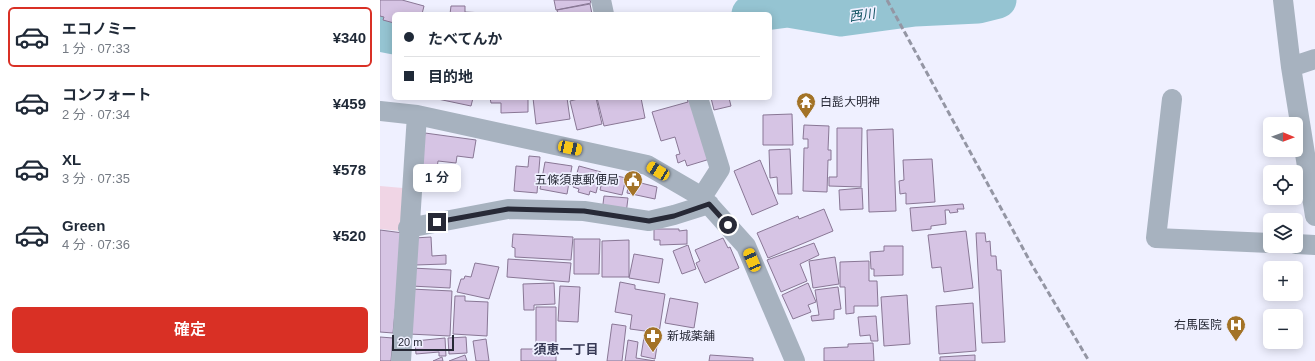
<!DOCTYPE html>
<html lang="ja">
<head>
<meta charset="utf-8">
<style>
	body { margin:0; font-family:Arial,"Noto Sans JP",sans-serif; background:#f6f6f7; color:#1f2937; height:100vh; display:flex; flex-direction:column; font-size:15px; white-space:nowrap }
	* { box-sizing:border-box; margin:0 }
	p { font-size:13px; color:#747a83 }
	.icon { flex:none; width:22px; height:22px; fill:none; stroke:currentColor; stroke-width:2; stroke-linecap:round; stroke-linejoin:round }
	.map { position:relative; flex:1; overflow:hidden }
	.panel { display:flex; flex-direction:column; background:#fff; width:380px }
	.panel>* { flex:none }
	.banner { position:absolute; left:12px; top:12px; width:380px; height:88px; border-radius:6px; box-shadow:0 2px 10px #0003; display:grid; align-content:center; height:88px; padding:0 12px; background:#fff }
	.needle { width:26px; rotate:91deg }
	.fabs { position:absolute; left:883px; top:117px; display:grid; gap:8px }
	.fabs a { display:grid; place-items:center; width:40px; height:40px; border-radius:6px; background:#fff; box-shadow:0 2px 10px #0003; font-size:20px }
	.scale { position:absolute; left:12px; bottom:10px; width:62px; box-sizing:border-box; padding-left:4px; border:2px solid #272936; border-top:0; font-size:11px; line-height:14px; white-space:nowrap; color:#272936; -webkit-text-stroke:3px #eff0ff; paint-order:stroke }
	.end { position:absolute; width:18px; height:18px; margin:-9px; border:5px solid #272936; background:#fff; box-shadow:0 0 0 2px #fff }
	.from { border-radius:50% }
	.bubble { position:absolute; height:28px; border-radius:6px; background:#fff; box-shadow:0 2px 10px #0003; font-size:13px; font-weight:600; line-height:28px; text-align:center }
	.car { position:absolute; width:12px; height:24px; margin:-12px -6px; border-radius:5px; box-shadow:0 0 3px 1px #0007; background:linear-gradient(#f5c518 24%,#345 0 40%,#f5c518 0 76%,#345 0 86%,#f5c518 0) }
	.banner b { display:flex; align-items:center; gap:14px; height:38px; font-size:15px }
	.banner b+b { border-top:1px solid #e0e1e3 }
	.banner i { width:10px; height:10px; background:#1f2937 }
	ul { padding:7px 0 0; list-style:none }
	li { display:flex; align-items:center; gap:12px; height:60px; margin:0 8px 6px; padding:0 4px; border:2px solid transparent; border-radius:6px }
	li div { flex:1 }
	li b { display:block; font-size:15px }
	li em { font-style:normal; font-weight:600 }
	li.active { border-color:#d93025 }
	li>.icon { width:36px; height:36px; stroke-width:1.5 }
	.action { display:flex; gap:8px; margin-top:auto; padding:8px 12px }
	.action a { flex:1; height:46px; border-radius:6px; background:#d93025; color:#fff; font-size:16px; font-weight:600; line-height:46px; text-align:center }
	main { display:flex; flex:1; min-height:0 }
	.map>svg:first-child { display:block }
	.green { fill:#f0d5e5 }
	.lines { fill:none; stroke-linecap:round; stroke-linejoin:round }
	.river { stroke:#95c4d2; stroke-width:37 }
	.building { fill:#d6c4e4; stroke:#897795 }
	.minor { stroke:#a7b2bf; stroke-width:20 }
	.rail { stroke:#9496a4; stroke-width:3; stroke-dasharray:6 3; stroke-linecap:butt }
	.route { stroke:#272936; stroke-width:5 }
	.labels { text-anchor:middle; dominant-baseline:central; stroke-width:3.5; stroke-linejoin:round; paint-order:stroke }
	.poi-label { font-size:12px; fill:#272936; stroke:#eff0ff; text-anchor:start }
	.water-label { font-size:13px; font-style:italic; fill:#135363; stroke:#eff0ff }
	.neighbourhood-label { font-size:13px; font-weight:bold; fill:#373955; stroke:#eff0ff }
</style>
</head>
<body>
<main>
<section class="panel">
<ul>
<li class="active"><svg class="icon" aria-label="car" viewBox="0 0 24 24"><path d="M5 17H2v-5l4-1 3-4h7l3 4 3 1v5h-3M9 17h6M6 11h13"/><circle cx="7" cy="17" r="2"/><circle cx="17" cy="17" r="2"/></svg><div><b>エコノミー</b><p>1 分 · 07:33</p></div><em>¥340</em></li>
<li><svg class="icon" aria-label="car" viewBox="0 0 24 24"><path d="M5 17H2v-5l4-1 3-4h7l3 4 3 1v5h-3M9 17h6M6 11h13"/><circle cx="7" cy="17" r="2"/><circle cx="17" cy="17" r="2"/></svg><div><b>コンフォート</b><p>2 分 · 07:34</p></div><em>¥459</em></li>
<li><svg class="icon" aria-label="car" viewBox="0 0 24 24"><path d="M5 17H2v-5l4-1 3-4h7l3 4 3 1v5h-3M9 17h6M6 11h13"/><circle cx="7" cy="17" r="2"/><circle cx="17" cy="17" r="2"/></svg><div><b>XL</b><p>3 分 · 07:35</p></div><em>¥578</em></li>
<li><svg class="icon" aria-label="car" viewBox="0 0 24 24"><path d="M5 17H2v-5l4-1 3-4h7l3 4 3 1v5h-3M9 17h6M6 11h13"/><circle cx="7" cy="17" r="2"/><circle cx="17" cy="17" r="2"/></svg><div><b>Green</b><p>4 分 · 07:36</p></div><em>¥520</em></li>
</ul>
<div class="action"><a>確定</a></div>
</section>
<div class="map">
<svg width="935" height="361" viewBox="0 0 935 361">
	<rect width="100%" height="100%" fill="#eff0ff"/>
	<path class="green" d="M0,186L23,188L20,231L0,229Z"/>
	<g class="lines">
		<path class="river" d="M370,14L408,9L461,18L535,8L598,5L618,0
			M0,33L14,36"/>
	</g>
	<path class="building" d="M0,0H22L44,6L42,14H14V23L3,20L4,17L0,16Z
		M174,0H210L211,3L176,10Z
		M210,4L212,14H178L177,10Z
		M71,6H85V12L125,14H70Z
		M53,98H93L91,106Z
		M110,98H148V112L121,113V103H111Z
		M153,98H187L190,119L156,124Z
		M202,98H216L222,124L197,130L190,101Z
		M217,98H261L265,118L224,126Z
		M307,98H311L330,159L307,166L305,160L298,163L296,155L300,154L295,137L281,141L272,112L308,102Z
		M326,98H349L351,106L334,110L331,98Z
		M412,114L413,145H383V115Z
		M424,125L449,126L448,150H451V160H448L447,192L423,191L424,148H428V139H423Z
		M457,128H482L481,187L449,186V177H457Z
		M513,129L516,211L489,212L487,130Z
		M45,133L96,140L93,158L77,156L76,163L58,161L57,169L40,167Z
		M410,149L412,194H398L397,177L390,178L389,150Z
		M149,156L160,157L157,193L134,191L136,166L148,167Z
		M552,159L555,202L526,204V193L520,194L519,181L524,180L523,160Z
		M380,160L398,204L372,215L354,171Z
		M165,162L192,166L187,194L160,189Z
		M199,166L221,172L216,193L210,191L209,195L198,192L199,189L193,187Z
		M38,171H59V189H37Z
		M224,173L246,178L242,195L220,190Z
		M249,180L277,187L275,199L247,193Z
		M482,188L483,209L460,210L459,190Z
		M224,196L248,198L246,214L222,212Z
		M583,204L584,209H577L578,212L570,213L569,210H565L566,224L551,226V229L532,231L530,208Z
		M444,209L453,231L388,258L377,233L418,216L419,219Z
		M274,229H299V231L307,230V244L280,245V240H274Z
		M0,230L23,233L13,333L0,332Z
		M586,231L593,288L564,292L561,267L552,268L548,235Z
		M596,233H605L606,242L610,241L611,256H616L617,270H621L625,342L602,343Z
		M133,234L193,237L191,260L135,257V248L132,247Z
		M51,237L52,256L66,255V264L35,265L34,238Z
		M343,238L348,248L350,247L359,268L325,283L316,263L320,261L315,250Z
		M194,239H220L219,274H194Z
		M249,240V277H222V241Z
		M434,243L439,255L420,264L427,281L401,292L387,260Z
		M308,245L316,269L302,274L293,251Z
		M504,246H523V275L494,276V269H491L490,252L504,251Z
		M254,254L283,259L279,283L249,278Z
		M455,257L459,284L433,288L429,261Z
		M128,259L191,263L189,282L127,277Z
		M489,261V281H497L498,306H474V313L466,314L465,287H460V262Z
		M95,263L119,267L109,299L77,292L81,279H84L85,276L91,277Z
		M32,268L71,270L70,288L31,286Z
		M240,282L255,285V289L285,294L275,359L261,356L265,331L250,329L252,315L235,312Z
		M174,283L175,304L154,305V310H144L143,284Z
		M428,283L436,302L428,305L431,312L413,319L402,295Z
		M180,286L200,287L198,322L178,321Z
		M458,287L461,309L454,310V319L432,321L431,316L439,315L435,290Z
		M31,289L72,291L70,336L29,334Z
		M527,295L530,344L504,346L501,297Z
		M75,296H85V301L108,302L107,336L73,334Z
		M290,298L318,303L314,328L285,323Z
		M593,303L596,351L559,354L556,306Z
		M156,307H176V361H141V349H156Z
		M496,316L498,341H491L490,335L480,336L478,317Z
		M232,324L246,326L242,361H227Z
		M0,337L13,338L11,361H0Z
		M86,337L87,353L69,354L68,338Z
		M65,338L66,356H59V352L36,354L35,341Z
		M106,339L109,361H96L93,341Z
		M248,340L258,342L256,358L275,361H245Z
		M493,343L494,361H444V348L468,347V344Z
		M85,355L87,361H69Z
		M330,355L373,358V361H329Z
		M595,355V361H560V357Z
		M62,357L63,361H53Z"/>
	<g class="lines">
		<path class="minor" d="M221,0L224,14
			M903,0L911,67L935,216
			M911,67L935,59
			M318,98L340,169L322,197
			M792,99L776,238L890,243
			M0,111L37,115L267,165L322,197L366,246L415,361
			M28,228L128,209L204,211L269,221L294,215L329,204
			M916,244L935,245
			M21,361L37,115"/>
		<path class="rail" d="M507,0L652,265L709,361"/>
	</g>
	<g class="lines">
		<path class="route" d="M57,222L128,209L204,211L269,221L294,216L329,204L348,225"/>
	</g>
	<defs>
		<g id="temple-pin" transform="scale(1)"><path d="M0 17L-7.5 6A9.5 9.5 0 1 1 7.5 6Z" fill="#a37327" stroke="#eff0ff"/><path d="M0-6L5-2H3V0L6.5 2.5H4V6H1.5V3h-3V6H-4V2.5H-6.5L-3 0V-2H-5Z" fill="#fff"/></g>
		<g id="civic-pin" transform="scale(1)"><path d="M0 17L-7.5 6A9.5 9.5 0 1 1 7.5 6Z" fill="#a37327" stroke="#eff0ff"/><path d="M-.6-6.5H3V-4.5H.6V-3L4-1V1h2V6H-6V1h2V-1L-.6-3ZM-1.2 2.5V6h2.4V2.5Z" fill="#fff"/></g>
		<g id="hospital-pin" transform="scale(1)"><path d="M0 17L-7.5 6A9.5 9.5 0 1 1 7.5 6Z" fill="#a37327" stroke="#eff0ff"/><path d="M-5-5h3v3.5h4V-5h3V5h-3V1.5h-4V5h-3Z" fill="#fff"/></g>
		<g id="pharmacy-pin" transform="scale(1)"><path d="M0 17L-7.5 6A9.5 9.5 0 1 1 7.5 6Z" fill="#a37327" stroke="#eff0ff"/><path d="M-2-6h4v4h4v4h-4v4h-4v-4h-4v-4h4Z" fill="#fff"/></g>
	</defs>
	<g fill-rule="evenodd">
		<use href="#temple-pin" x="426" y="102"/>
		<use href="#civic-pin" x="253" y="180"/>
		<use href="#hospital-pin" x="856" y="325"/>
		<use href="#pharmacy-pin" x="273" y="336"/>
	</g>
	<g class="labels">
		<g class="poi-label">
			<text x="440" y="102">白髭大明神</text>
			<text x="239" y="180" text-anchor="end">五條須恵郵便局</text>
			<text x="842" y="325" text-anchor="end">右馬医院</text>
			<text x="287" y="336">新城薬舗</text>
		</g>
		<g class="water-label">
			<text transform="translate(482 15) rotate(-8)">西川</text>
		</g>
		<g class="neighbourhood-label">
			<text x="186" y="349">須恵一丁目</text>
		</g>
	</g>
</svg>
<div class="fabs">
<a><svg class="needle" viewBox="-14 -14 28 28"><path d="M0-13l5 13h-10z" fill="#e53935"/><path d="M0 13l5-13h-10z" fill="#747a83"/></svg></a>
<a><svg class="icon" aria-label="locate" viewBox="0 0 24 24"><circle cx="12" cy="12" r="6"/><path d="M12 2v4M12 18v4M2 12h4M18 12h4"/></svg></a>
<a><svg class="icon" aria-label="layers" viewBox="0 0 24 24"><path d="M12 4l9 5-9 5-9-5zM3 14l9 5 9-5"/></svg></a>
<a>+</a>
<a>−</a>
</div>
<div class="scale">20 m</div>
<i class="end from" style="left:348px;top:225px"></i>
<i class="end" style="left:57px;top:222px"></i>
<div class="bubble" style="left:33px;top:164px;width:48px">1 分</div>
<i class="car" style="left:190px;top:148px;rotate:102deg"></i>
<i class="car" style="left:278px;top:171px;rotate:301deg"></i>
<i class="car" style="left:372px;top:260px;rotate:337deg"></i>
<div class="banner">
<b><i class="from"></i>たべてんか</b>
<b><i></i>目的地</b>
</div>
</div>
</main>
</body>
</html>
